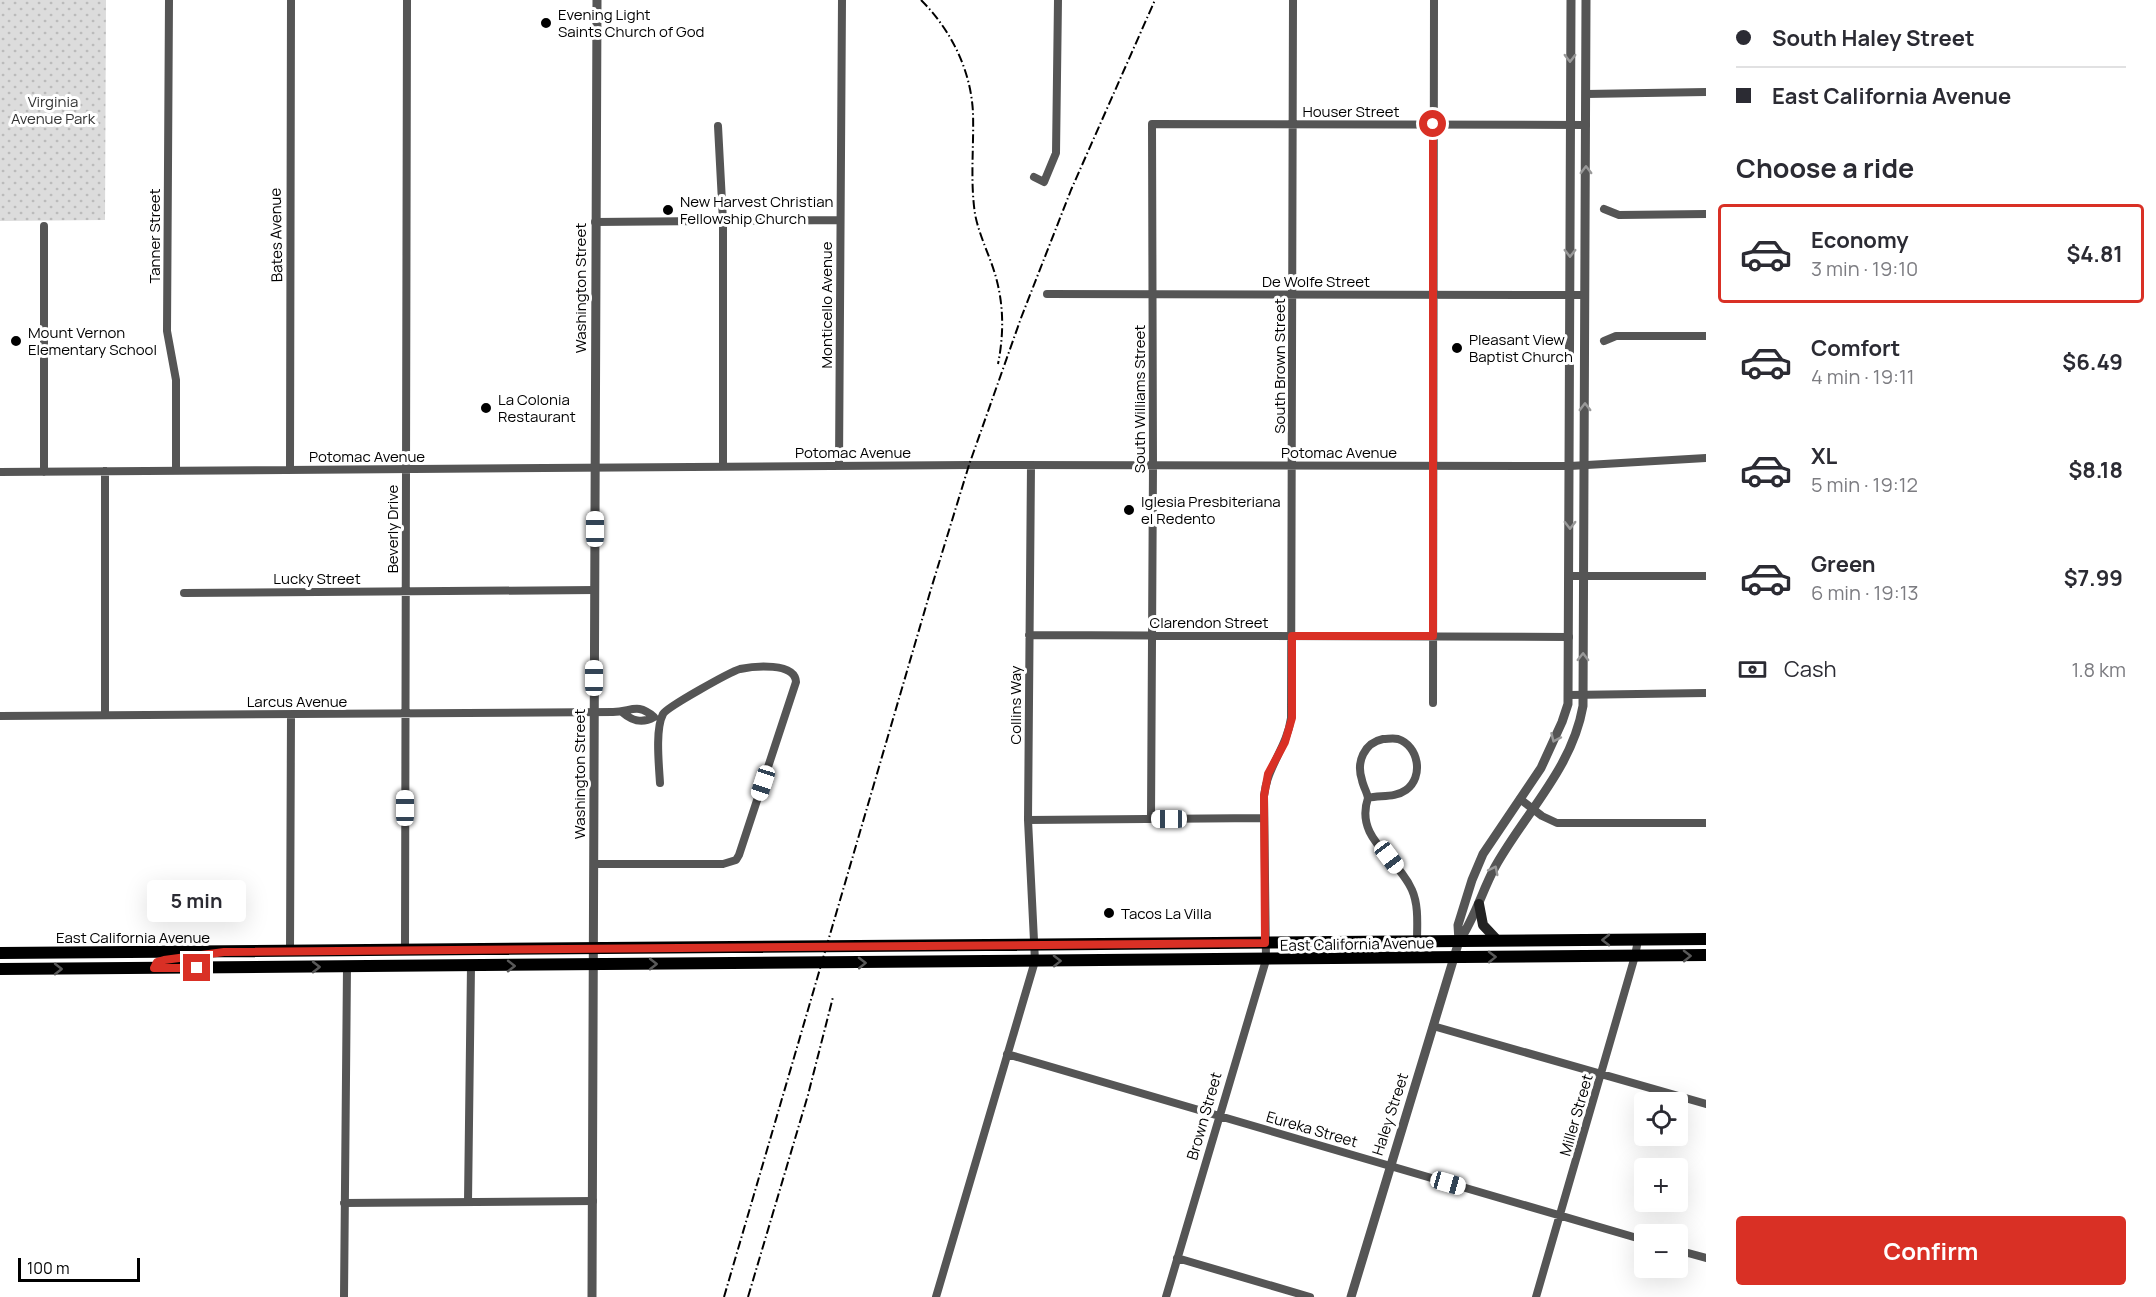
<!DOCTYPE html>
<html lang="en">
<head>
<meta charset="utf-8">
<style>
	body { margin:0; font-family:Manrope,sans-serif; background:#f2f2f3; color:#2b2b33; height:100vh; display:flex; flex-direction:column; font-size:22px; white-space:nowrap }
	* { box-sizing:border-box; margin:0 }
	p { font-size:20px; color:#7c7c81 }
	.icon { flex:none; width:33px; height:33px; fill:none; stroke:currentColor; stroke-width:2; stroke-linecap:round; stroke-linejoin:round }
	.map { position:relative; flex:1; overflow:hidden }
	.sheet { display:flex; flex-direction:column; background:#fff; width:450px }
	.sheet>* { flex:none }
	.hud { display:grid; align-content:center; height:132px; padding:0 30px; background:#fff }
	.tools { position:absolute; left:1634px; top:1092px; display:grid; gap:12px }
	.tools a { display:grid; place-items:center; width:54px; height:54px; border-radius:6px; background:#fff; box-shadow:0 6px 24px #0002; font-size:30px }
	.scale { position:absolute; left:18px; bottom:15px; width:122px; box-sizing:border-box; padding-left:6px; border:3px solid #000; border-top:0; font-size:16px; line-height:21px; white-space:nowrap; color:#000; -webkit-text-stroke:4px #fff; paint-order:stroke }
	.end { position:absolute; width:27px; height:27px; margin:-14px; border:8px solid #d93025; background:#fff; box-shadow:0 0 0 3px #fff }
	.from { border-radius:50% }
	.bubble { position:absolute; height:42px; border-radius:6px; background:#fff; box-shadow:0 6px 24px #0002; font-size:20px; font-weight:700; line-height:42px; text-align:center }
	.car { position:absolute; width:18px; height:36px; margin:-18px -9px; border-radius:8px; box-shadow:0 0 4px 2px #0007; background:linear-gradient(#fff 24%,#345 0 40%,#fff 0 76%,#345 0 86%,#fff 0) }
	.hud b { display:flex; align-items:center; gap:21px; height:57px; font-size:22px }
	.hud b+b { border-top:2px solid #e1e1e2 }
	.hud i { width:15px; height:15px; background:#2b2b33 }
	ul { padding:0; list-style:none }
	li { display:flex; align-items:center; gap:18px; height:99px; margin:0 12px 9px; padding:0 18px; border:3px solid transparent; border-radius:6px }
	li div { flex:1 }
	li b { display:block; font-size:22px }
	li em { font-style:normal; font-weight:700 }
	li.active { border-color:#d93025 }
	li>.icon { width:54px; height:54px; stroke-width:1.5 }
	h2 { padding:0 30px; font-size:27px; line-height:72px }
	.pay { display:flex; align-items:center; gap:15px; height:66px; padding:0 30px; font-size:22px }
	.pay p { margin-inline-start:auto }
	.action { display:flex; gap:12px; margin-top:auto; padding:12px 30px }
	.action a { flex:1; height:69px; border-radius:6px; background:#d93025; color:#fff; font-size:24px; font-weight:700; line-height:69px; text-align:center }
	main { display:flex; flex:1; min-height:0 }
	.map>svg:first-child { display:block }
	.park { fill:url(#park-dots) }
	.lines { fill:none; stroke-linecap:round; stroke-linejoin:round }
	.minor { stroke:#555; stroke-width:8 }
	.tertiary { stroke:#555; stroke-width:9 }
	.secondary { stroke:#222; stroke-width:10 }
	.primary { stroke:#000; stroke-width:12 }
	.rail { stroke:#000; stroke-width:2; stroke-dasharray:9 3 1.5 3; stroke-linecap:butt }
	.oneway { stroke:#999 }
	.oneway2 { stroke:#595959 }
	.route { stroke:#d93025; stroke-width:8 }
	.poi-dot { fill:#000; stroke:#fff; stroke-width:2 }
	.labels { text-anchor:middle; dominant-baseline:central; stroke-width:6; stroke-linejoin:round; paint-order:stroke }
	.poi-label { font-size:15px; fill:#000; stroke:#fff; text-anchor:start }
	.park-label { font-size:15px; fill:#333; stroke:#fff }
	.street-label { font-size:15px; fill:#000; stroke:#fff }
</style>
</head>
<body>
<main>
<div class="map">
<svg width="1706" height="1297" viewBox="0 0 1706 1297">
	<defs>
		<pattern id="park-dots" width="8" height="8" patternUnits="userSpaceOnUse" patternTransform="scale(1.5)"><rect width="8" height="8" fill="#dcdcdc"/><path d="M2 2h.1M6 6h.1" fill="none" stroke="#bbb" stroke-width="1.8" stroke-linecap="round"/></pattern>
	</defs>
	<rect width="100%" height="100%" fill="#fff"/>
	<path class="park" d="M0,0H106L105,220L0,221Z"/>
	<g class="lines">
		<path class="minor" d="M169,0L167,331L176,380V471
			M1586,94L1706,92
			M718,126L723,221V467
			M1034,177L1044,182L1056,153L1058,0
			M1604,209L1619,215L1706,214
			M595,222L840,220
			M44,226V472
			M1047,294L1585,295
			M1604,341L1616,336H1706
			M839,466L842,0
			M290,470L291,0
			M105,471V715
			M0,472L969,465L1570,466L1706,458
			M1570,576H1706
			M184,593L595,590
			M1029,635L1569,637
			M1569,695L1706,693
			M1433,703L1434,0
			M0,716L613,712C631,712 637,702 654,717C642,724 632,721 622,712
			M1383,739C1388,739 1393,738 1398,739C1419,746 1424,777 1406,790C1395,798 1380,795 1368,798C1367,792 1363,786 1362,780C1356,762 1364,743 1383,739Z
			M1368,798C1354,839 1398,857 1412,890C1419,906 1417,925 1417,941
			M1520,799L1542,816L1557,823H1706
			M1151,819L1153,465L1152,124L1586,125
			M1028,820L1264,818
			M594,864H723L736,860L739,855L796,682C795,662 754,666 740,669C730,672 667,707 663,714C655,729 659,766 660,783
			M405,950L407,0
			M290,951L291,715
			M1433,1026L1706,1104
			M1007,1054L1644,1240
			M468,1202L471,966
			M344,1203L593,1201
			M1677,1250L1706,1258
			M1177,1258L1310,1297
			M344,1297L347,967
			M936,1297L1035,961L1028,820L1031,465
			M1166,1297L1266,960L1264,796C1267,767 1287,747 1291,718L1293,0
			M1536,1297L1635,956L1638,940"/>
		<path class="tertiary" d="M1459,941L1458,925L1472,880L1483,854L1541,768L1562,722L1568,704L1571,0
			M592,1297L597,0
			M1351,1297L1459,941C1475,918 1482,891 1495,867C1525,813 1572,769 1583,706L1586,0"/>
		<path class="secondary" d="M1479,904L1483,925L1497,940"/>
		<path class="primary" d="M0,953L1706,939
			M0,969L1706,955"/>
		<path class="rail" d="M921,0C951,30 971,70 973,113C974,147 970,180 975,214C979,235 989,254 995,274C1004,304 1004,334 998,364
			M724,1297L931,589L969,465L1021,318L1071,190L1155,0
			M748,1297L808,1095L833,997"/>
	</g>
	<defs><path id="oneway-chevron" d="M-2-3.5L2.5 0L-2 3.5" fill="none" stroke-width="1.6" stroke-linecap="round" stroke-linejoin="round" transform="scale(1.5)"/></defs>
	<g class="oneway">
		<use href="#oneway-chevron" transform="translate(1570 58) rotate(90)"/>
		<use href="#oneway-chevron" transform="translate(1586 170) rotate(-90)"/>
		<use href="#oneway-chevron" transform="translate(1570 253) rotate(90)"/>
		<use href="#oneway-chevron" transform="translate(1585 407) rotate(-90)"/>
		<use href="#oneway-chevron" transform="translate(1570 525) rotate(90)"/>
		<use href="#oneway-chevron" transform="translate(1583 657) rotate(-89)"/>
		<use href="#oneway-chevron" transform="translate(1555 738) rotate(114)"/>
		<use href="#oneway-chevron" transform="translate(1494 870) rotate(-63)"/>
	</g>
	<g class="oneway2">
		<use href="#oneway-chevron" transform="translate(1606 940) rotate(180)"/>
		<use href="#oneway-chevron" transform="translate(1687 956) rotate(-1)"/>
		<use href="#oneway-chevron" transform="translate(1492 957) rotate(-1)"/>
		<use href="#oneway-chevron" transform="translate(1057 961) rotate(-1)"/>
		<use href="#oneway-chevron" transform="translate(862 963) rotate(-1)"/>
		<use href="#oneway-chevron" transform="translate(653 964)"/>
		<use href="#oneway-chevron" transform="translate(511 966)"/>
		<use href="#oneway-chevron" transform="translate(316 967)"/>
		<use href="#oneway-chevron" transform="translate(58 969)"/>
	</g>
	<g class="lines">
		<path class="route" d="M197,968H154L157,962L164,960L224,952L1265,943L1264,796L1268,774L1285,742L1292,718V636H1433V124"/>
	</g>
	<g class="poi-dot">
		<circle cx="546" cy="23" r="6"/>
		<circle cx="668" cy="210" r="6"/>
		<circle cx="16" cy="341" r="6"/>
		<circle cx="1457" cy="348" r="6"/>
		<circle cx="486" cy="408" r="6"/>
		<circle cx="1129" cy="510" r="6"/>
		<circle cx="1109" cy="913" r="6"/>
	</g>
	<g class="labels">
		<g class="poi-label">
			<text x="558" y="14">Evening Light<tspan x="558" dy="17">Saints Church of God</tspan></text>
			<text x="680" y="201">New Harvest Christian<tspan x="680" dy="17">Fellowship Church</tspan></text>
			<text x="28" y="332">Mount Vernon<tspan x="28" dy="17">Elementary School</tspan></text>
			<text x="1469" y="339">Pleasant View<tspan x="1469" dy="17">Baptist Church</tspan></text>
			<text x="498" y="399">La Colonia<tspan x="498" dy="17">Restaurant</tspan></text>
			<text x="1141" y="501">Iglesia Presbiteriana<tspan x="1141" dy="17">el Redento</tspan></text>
			<text x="1121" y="913">Tacos La Villa</text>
		</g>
		<g class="park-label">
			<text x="53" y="101">Virginia<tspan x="53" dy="17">Avenue Park</tspan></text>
		</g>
		<g class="street-label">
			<text x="1351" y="111">Houser Street</text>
			<text transform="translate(276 235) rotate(-91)">Bates Avenue</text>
			<text transform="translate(154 236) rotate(-90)">Tanner Street</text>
			<text x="1316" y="281">De Wolfe Street</text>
			<text transform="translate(580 288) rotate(-90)">Washington Street</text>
			<text transform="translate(826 305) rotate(-90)">Monticello Avenue</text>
			<text transform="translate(1279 366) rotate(-90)">South Brown Street</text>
			<text transform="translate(1139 399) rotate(-90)">South Williams Street</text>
			<text x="853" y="452">Potomac Avenue</text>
			<text x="1339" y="452">Potomac Avenue</text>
			<text x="367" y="456">Potomac Avenue</text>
			<text transform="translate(392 529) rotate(-90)">Beverly Drive</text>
			<text x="317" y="578">Lucky Street</text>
			<text x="1209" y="622">Clarendon Street</text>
			<text x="297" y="701">Larcus Avenue</text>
			<text transform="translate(1015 705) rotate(-90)">Collins Way</text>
			<text transform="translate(579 774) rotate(-90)">Washington Street</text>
			<text x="133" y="937">East California Avenue</text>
			<text transform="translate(1357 944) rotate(-1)">East California Avenue</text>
			<text transform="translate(1390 1114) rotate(-72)">Haley Street</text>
			<text transform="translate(1576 1115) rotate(-74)">Miller Street</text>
			<text transform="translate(1204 1116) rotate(-74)">Brown Street</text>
			<text transform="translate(1312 1129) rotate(16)">Eureka Street</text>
		</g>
	</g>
</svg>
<div class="tools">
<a><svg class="icon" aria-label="locate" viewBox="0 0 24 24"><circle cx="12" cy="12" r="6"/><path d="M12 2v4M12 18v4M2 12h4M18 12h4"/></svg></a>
<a>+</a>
<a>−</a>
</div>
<div class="scale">100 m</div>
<i class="end from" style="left:1433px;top:124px"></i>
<i class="end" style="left:197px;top:968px"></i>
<div class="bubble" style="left:147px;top:880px;width:99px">5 min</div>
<i class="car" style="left:595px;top:529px;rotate:0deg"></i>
<i class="car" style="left:594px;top:678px;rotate:0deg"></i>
<i class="car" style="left:763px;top:783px;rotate:198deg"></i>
<i class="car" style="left:405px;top:808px;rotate:0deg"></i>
<i class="car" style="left:1169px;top:819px;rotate:270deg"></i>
<i class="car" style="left:1389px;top:857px;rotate:143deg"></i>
<i class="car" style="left:1448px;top:1183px;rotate:106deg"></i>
</div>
<section class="sheet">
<div class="hud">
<b><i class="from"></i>South Haley Street</b>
<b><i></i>East California Avenue</b>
</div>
<h2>Choose a ride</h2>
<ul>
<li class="active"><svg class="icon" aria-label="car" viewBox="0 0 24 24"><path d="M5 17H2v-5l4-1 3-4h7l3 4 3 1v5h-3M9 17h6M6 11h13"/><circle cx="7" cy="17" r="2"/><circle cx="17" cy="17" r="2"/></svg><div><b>Economy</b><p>3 min · 19:10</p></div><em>$4.81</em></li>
<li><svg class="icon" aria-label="car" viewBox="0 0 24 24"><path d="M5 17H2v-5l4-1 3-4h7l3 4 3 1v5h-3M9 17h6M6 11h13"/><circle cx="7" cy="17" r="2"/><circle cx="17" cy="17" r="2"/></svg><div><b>Comfort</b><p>4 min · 19:11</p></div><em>$6.49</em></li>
<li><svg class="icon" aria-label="car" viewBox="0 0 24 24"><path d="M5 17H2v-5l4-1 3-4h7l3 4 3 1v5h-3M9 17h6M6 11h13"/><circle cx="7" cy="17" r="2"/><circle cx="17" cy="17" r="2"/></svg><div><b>XL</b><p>5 min · 19:12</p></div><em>$8.18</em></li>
<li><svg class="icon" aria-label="car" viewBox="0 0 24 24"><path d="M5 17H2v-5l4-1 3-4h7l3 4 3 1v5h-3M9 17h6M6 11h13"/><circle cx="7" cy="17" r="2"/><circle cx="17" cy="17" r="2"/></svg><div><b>Green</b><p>6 min · 19:13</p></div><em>$7.99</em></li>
</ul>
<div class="pay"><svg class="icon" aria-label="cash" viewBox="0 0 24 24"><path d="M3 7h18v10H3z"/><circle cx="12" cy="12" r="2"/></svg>Cash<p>1.8 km</p></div>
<div class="action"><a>Confirm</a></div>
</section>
</main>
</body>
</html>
